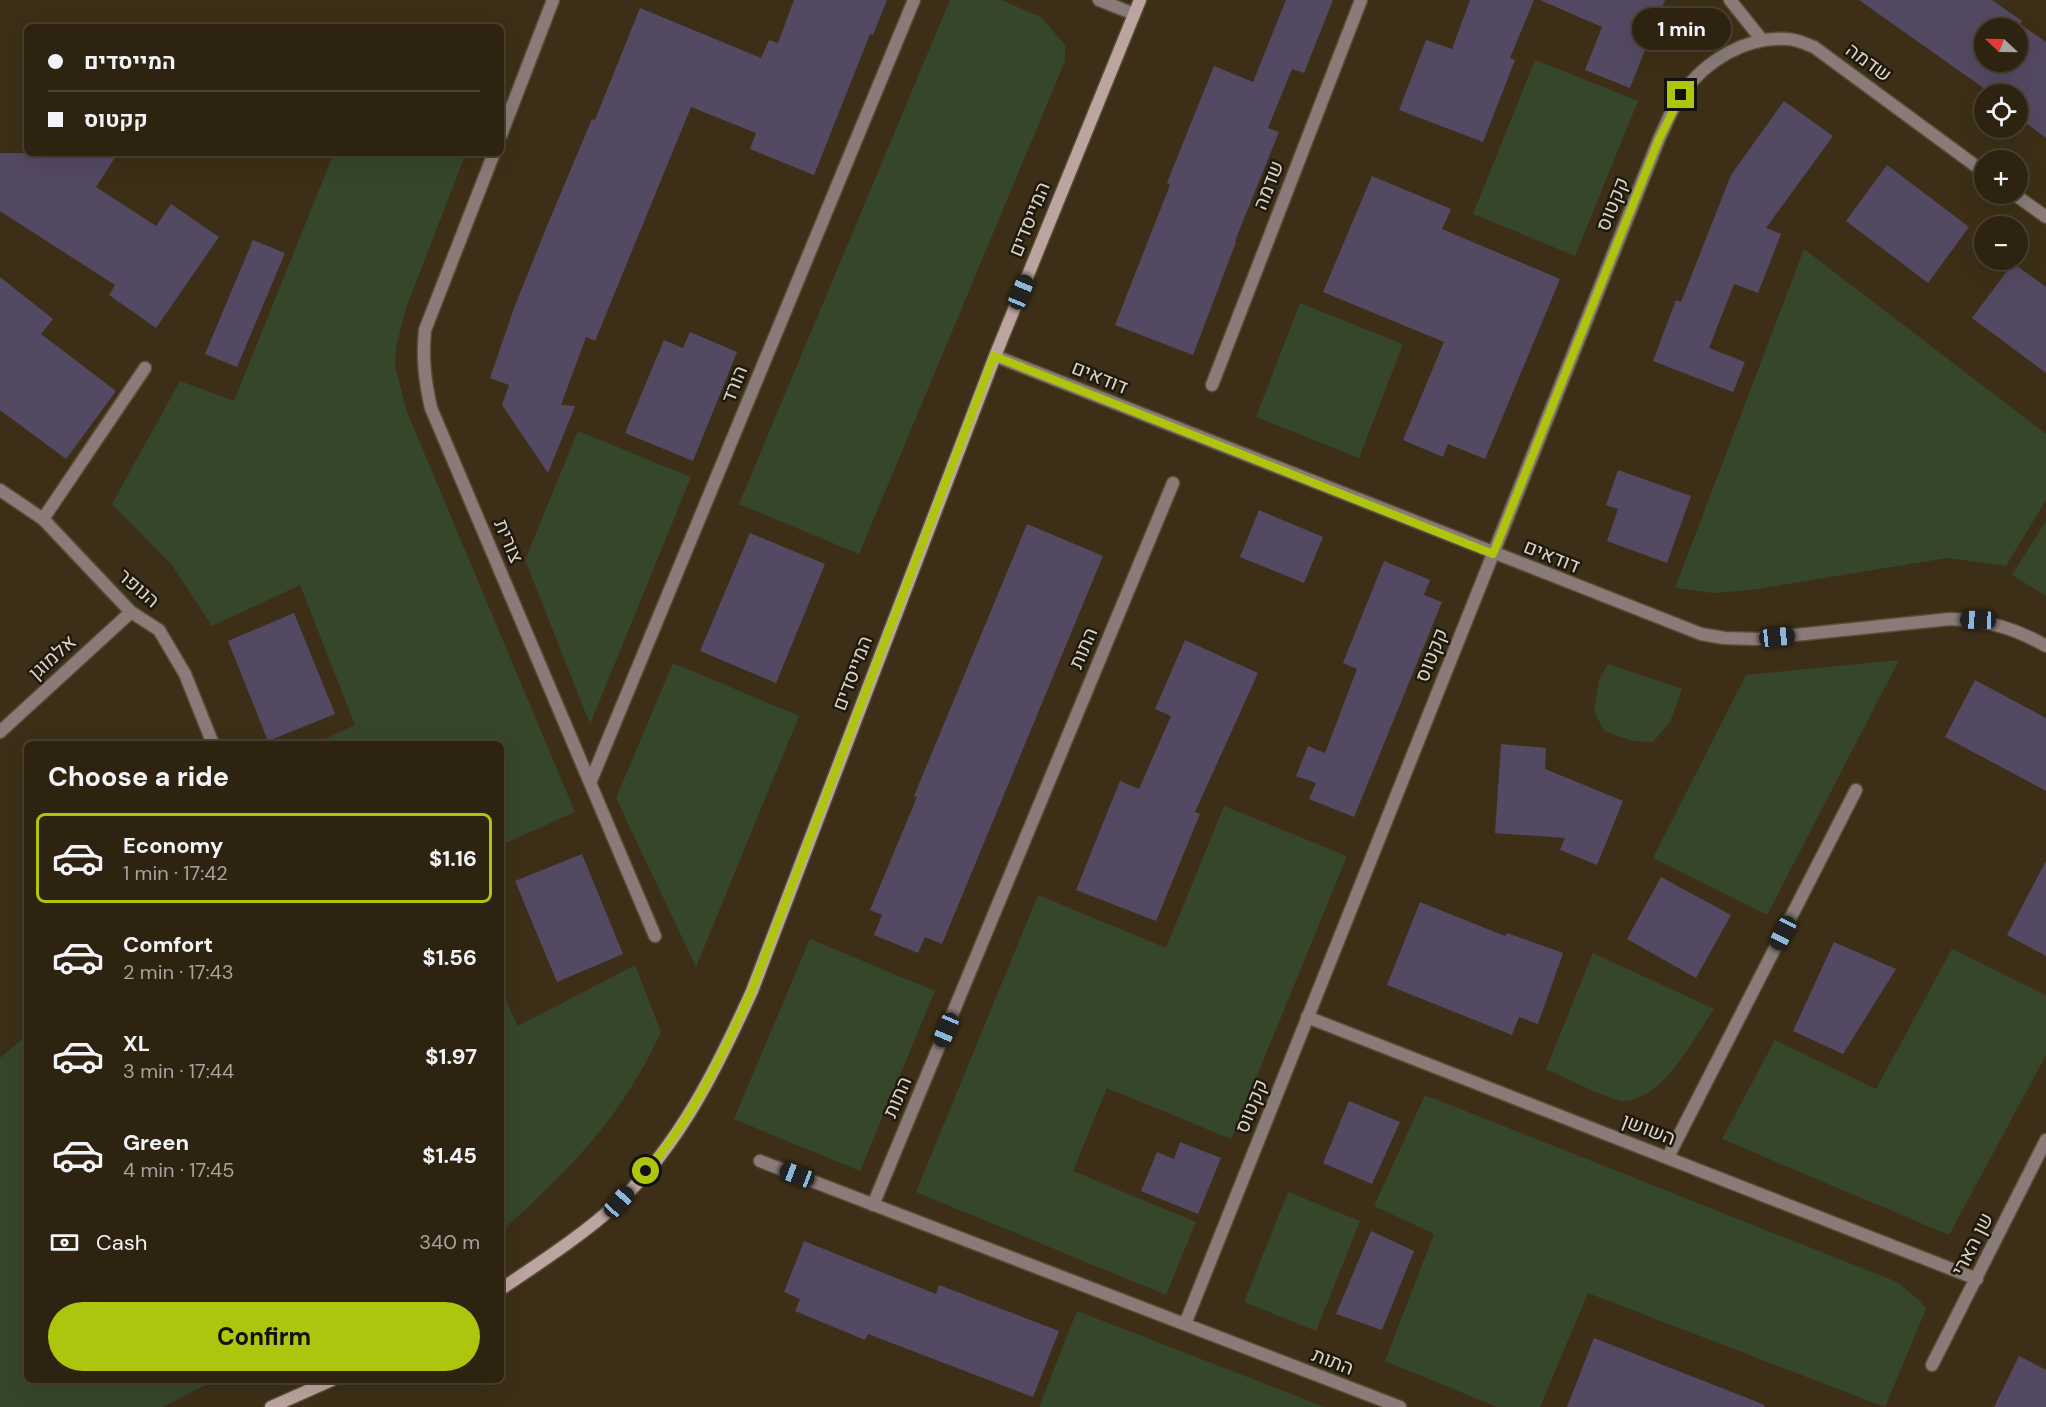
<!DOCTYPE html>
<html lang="en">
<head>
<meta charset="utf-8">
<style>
	body { margin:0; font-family:"DM Sans",Heebo,sans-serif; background:#3a2f1f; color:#f1f3f6; height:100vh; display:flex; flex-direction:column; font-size:22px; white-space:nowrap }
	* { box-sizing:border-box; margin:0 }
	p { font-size:20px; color:#a7a49f }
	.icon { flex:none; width:33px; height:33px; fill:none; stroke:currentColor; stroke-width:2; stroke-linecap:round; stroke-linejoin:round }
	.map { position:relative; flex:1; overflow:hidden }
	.drawer { position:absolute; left:24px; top:741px; width:480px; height:642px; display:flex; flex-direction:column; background:#2e2311; border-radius:9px; box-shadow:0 6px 24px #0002,0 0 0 2px #494031 }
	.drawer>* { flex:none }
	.guide { position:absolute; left:24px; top:24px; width:480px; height:132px; border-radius:9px; box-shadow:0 6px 24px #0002,0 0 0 2px #494031; display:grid; align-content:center; height:132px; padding:0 24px; background:#2e2311 }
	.needle { width:39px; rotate:292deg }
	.buttons { position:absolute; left:1974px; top:18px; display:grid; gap:12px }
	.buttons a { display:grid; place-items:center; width:54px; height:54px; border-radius:50%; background:#2e2311; box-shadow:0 6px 24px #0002,0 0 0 2px #494031; font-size:30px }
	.end { position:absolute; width:27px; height:27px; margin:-14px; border:8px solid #adc60d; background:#111; box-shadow:0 0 0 3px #111 }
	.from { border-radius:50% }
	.bubble { position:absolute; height:42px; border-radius:21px; background:#2e2311; box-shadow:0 6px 24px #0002,0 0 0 2px #494031; font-size:20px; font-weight:700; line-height:42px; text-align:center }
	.car { position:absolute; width:18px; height:36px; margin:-18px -9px; border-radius:8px; box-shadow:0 0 4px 2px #0007; background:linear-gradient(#222 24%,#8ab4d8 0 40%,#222 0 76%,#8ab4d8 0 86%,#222 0) }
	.guide b { display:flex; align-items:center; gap:21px; height:57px; font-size:22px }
	.guide b+b { border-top:2px solid #494031 }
	.guide i { width:15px; height:15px; background:#f1f3f6 }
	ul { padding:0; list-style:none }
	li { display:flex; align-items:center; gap:18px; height:90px; margin:0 12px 9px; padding:0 12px; border:3px solid transparent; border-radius:9px }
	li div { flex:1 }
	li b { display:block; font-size:22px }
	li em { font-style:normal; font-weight:700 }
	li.selected { border-color:#adc60d }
	li>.icon { width:54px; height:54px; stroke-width:1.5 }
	h2 { padding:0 24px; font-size:27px; line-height:72px }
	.pay { display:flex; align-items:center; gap:15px; height:66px; padding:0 24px; font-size:22px }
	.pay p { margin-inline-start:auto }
	.action { display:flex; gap:12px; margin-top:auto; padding:12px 24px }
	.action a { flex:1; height:69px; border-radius:36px; background:#adc60d; color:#111; font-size:24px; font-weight:700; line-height:69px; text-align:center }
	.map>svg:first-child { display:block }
	.green { fill:#36462b }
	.building { fill:#544962; fill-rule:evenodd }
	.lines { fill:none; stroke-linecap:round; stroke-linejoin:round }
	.lane-casing { stroke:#594d36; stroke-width:15 }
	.street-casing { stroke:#594d36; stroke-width:15 }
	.secondary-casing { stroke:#594d36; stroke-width:15 }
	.lane { stroke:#8a7b78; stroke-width:12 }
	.street { stroke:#8a7b78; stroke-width:12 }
	.secondary { stroke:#bca4a0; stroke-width:12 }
	.route { stroke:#adc60d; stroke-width:8 }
	.labels { text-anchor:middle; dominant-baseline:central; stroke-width:5; stroke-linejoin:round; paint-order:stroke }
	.street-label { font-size:20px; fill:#dbd3c5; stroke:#1f190e }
</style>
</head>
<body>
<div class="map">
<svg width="2046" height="1407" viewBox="0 0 2046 1407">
	<rect width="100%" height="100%" fill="#3d2f17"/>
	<path class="green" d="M950,0H1001L1041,17L1065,45V61L859,554L739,504Z
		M1535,60L1638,101L1575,256L1473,214Z
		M334,153H466L406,308L396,347L395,366L407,412L575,812L501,845V744H314L355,725L300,585L212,626L172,565L112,504L180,381L234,401Z
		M1804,249L2046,434V500L2006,566L1947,558L1751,590L1713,593L1675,588Z
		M1300,303L1403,344L1359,458L1256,417Z
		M578,431L691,477L590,724L525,560Z
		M2046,521V596L2012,575Z
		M1899,660L1767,915L1653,858L1746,675Z
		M673,663L799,716L696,967L616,798Z
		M1608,664L1682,689L1670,722L1653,742L1633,741L1604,731L1594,711L1599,680Z
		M1224,806L1347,856L1231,1139L1107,1088L1073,1171L1196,1222L1166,1295L916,1192L1038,895L1166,948Z
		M810,939L935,991L860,1171L734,1119Z
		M1952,949L2046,995V1055L1949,1235L1722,1139L1775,1040L1876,1089Z
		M1593,953L1714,1009C1694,1038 1663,1101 1623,1101C1611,1101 1560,1075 1546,1069Z
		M635,965L661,1032C631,1097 591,1148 539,1196C527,1208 515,1221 501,1230V990L518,1026Z
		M27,1035V1380H215L163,1407H0V1058Z
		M1425,1095L1897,1282L1919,1300L1926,1309L1885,1407L1588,1293L1540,1407H1497L1385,1361L1434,1234L1374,1206Z
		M1288,1192L1360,1221L1316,1331L1244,1302Z
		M1077,1311L1325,1407H1039Z"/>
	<path class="building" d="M794,0H887L873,35L870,34L814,175L750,149L756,133L691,107L595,341L586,337L561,405L575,406L548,473L502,405L509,385L490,378L514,308L547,226L592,119L595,120L640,8L761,58L769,40L778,43Z
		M1286,0H1333L1304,73L1292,69L1268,128L1279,132L1235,241L1236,242L1193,355L1115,325L1170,185L1167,183L1214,66L1253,82Z
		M1470,0H1534L1510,58L1515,60L1483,142L1399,110L1426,40L1452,49Z
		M1540,0H1665L1630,88L1585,70L1602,27Z
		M1859,0H1992L2022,21L2020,24L2046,42V138L2018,117V94H1992ZM1984,28H2018V62H1984Z
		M1784,101L1833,136L1766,228L1781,234L1758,293L1734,284L1709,348L1745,362L1733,392L1653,361L1676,300L1681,302L1731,175Z
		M0,153H118L96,187L156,226L171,204L219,237L156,328L109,295L115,285L0,211Z
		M1887,165L1969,227L1928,283L1846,221Z
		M1372,176L1451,209L1442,229L1560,279L1485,459L1448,444L1443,457L1403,440L1444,342L1323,292Z
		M253,240L285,253L237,367L205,354Z
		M2013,263L2046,287V373L1972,318Z
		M0,277L53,319L41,334L116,391L66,459L0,410Z
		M690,332L737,352L693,461L625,433L664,340L683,348Z
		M1618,470L1691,496L1667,563L1607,541L1618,509L1606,505Z
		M1259,510L1323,537L1304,583L1240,557Z
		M1027,524L1103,556L942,944L925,937L918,953L874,935L882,915L870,910L917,797L914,796Z
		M750,533L825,564L776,683L700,651Z
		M1384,561L1430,580L1424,595L1442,602L1354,817L1309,799L1316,783L1296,776L1308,746L1325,753L1357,669L1343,663Z
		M294,613L335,714L268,741L228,641Z
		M1185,640L1258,673L1195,812L1200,814L1156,921L1076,890L1120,781L1139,789L1171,716L1155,709Z
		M1975,680L2046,718V791L1945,737Z
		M1501,744L1546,748L1545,769L1623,801L1597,865L1560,850L1565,838L1495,833Z
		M582,854L623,954L557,982L515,881Z
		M2046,861V956L2007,935Z
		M1661,877L1731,915L1696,978L1627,939Z
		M1420,902L1505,936L1507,933L1563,953L1538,1024L1519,1017L1512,1035L1387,985Z
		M1834,942L1896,969L1843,1054L1793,1031Z
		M1349,1101L1400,1122L1372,1184L1323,1163Z
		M1180,1142L1221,1158L1198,1214L1141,1191L1157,1152L1174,1159Z
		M1371,1231L1414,1251L1382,1330L1336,1314Z
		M804,1241L936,1294L939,1285L1059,1331L1033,1397L868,1334L865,1340L795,1311L800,1299L784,1292Z
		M1594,1338L1765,1405L1764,1407H1567Z
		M2019,1356L2046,1370V1407H1994Z"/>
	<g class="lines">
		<g class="lane-casing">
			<path id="lane" d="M43,519L145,368"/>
		</g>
		<g class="street-casing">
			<path id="street" d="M1099,0L1134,14
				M1730,0L1762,40
				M501,135L553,0
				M494,153L425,330C422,358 425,381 431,408L655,936
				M2014,194L2046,217
				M995,356L1701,634L1724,638L1756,639L1950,619C1986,620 2015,628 2046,646
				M1212,385L1361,0
				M0,490L43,519L131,612L159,630L185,674L213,744
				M0,732L131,612
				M590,783L914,0
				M1307,1017L1977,1279
				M1668,1157L1856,790
				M760,1161L1400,1407
				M873,1205L1173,483
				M1185,1324L1659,139C1666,125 1672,107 1682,94C1705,61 1746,36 1787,39C1796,39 1806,44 1814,47L1984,172
				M1932,1365L2046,1140"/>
		</g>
		<g class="secondary-casing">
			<path id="secondary" d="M501,1289C541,1262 583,1235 619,1202C680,1144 718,1066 752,991L995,356L1140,0
				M271,1407L332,1380"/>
		</g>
		<use href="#lane" class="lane"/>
		<use href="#street" class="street"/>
		<use href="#secondary" class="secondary"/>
	</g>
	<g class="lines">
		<path class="route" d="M646,1171C693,1119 723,1054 752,990L994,356L1493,554L1659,139L1681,95"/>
	</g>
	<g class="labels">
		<g class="street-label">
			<text transform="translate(1869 62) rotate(36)">שדמה</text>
			<text transform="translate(1268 185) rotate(-69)">שדמה</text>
			<text transform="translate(1612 204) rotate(-68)">קקטוס</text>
			<text transform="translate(1029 219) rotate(-68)">המייסדים</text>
			<text transform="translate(1100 377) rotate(22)">דודאים</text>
			<text transform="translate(734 384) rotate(-68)">הורד</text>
			<text transform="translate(509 541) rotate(67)">צורית</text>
			<text transform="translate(1552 556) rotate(22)">דודאים</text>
			<text transform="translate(139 588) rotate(41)">הנופר</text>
			<text transform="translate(1083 648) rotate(-67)">התות</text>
			<text transform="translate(1431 655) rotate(-68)">קקטוס</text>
			<text transform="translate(52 657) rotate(-42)">אלמוגן</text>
			<text transform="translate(852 673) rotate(-69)">המייסדים</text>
			<text transform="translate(897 1097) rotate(-67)">התות</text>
			<text transform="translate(1251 1106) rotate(-68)">קקטוס</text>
			<text transform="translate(1649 1129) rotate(21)">השושן</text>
			<text transform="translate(1972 1244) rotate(-63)">שן הארי</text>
			<text transform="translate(1333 1361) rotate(21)">התות</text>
		</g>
	</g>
</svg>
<div class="buttons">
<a><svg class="needle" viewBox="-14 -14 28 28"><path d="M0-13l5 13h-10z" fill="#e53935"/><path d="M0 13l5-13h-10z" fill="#a7a49f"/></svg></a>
<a><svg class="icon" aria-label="locate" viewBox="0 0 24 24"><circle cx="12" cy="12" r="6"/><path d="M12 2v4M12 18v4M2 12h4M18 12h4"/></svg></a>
<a>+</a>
<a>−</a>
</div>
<i class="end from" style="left:646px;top:1171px"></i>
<i class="end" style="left:1681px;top:95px"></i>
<div class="bubble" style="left:1632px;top:8px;width:99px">1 min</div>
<i class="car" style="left:1021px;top:292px;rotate:22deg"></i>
<i class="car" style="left:1978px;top:620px;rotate:272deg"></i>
<i class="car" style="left:1777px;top:637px;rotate:84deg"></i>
<i class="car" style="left:1783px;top:933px;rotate:207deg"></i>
<i class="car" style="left:946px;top:1030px;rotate:203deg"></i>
<i class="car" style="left:797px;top:1175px;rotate:291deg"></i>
<i class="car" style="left:619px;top:1202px;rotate:42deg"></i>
<div class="guide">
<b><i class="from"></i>המייסדים</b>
<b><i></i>קקטוס</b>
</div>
<section class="drawer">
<h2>Choose a ride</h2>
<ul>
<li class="selected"><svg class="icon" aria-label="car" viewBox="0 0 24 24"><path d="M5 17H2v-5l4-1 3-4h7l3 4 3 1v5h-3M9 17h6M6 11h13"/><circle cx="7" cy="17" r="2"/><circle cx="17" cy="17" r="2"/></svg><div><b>Economy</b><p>1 min · 17:42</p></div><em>$1.16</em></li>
<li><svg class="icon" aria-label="car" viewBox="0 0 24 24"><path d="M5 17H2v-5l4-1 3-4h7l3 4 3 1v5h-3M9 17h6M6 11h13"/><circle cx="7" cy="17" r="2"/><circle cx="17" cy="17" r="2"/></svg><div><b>Comfort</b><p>2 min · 17:43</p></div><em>$1.56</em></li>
<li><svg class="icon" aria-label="car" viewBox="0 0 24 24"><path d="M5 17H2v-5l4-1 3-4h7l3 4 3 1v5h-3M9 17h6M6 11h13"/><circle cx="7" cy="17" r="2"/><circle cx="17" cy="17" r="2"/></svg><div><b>XL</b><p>3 min · 17:44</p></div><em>$1.97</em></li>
<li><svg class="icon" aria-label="car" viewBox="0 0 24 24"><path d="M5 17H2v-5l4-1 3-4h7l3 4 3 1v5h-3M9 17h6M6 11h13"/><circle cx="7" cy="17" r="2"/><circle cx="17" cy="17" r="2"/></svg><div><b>Green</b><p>4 min · 17:45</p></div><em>$1.45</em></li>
</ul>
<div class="pay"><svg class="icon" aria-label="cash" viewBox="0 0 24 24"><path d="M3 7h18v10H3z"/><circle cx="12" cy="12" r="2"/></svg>Cash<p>340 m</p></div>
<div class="action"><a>Confirm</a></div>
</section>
</div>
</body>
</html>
